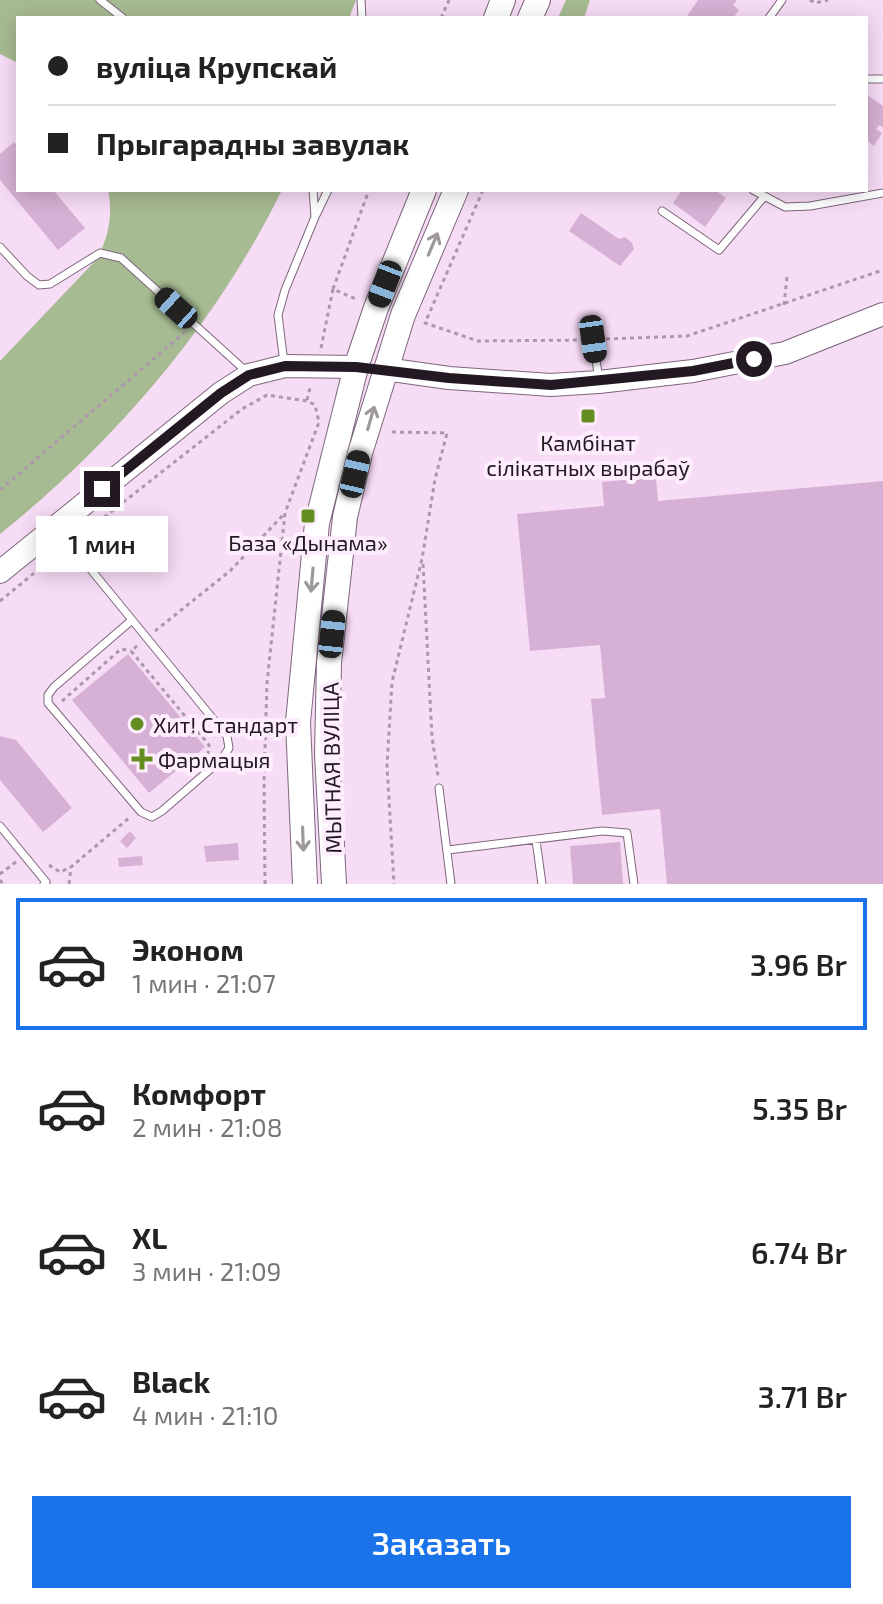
<!DOCTYPE html>
<html lang="ru">
<head>
<meta charset="utf-8">
<style>
	body { margin:0; font-family:"Exo 2",sans-serif; background:#f2f2f2; color:#222; height:100vh; display:flex; flex-direction:column; font-size:30px; white-space:nowrap }
	* { box-sizing:border-box; margin:0 }
	p { font-size:26px; color:#767676 }
	.icon { flex:none; width:44px; height:44px; fill:none; stroke:currentColor; stroke-width:2; stroke-linecap:round; stroke-linejoin:round }
	.map { position:relative; height:884px; overflow:hidden }
	.panel { display:flex; flex-direction:column; background:#fff; flex:1 }
	.panel>* { flex:none }
	.top-card { position:absolute; left:16px; top:16px; width:852px; height:176px; border-radius:0px; box-shadow:0 4px 20px #0003; display:grid; align-content:center; height:176px; padding:0 32px; background:#fff }
	.end { position:absolute; width:36px; height:36px; margin:-18px; border:10px solid #231922; background:#fff; box-shadow:0 0 0 4px #fff }
	.from { border-radius:50% }
	.bubble { position:absolute; height:56px; border-radius:0px; background:#fff; box-shadow:0 4px 20px #0003; font-size:26px; font-weight:600; line-height:56px; text-align:center }
	.car { position:absolute; width:24px; height:48px; margin:-24px -12px; border-radius:10px; box-shadow:0 0 6px 2px #0007; background:linear-gradient(#222 24%,#8ab4d8 0 40%,#222 0 76%,#8ab4d8 0 86%,#222 0) }
	.top-card b { display:flex; align-items:center; gap:28px; height:76px; font-size:30px }
	.top-card b+b { border-top:2px solid #e0e0e0 }
	.top-card i { width:20px; height:20px; background:#222 }
	ul { padding:14px 0 0; list-style:none }
	li { display:flex; align-items:center; gap:24px; height:132px; margin:0 16px 12px; padding:0 16px; border:4px solid transparent; border-radius:0px }
	li div { flex:1 }
	li b { display:block; font-size:30px }
	li em { font-style:normal; font-weight:600 }
	li.selected { border-color:#1a73e8 }
	li>.icon { width:72px; height:72px; stroke-width:1.5 }
	.button { display:flex; gap:16px; margin-top:auto; padding:16px 32px }
	.button a { flex:1; height:92px; border-radius:0px; background:#1a73e8; color:#fff; font-size:32px; font-weight:600; line-height:92px; text-align:center }
	.map>svg:first-child { display:block }
	.green { fill:#a7bb92 }
	.building { fill:#d7b1d5 }
	.lines { fill:none; stroke-linecap:round; stroke-linejoin:round }
	.lane-casing { stroke:#7d667c; stroke-width:9 }
	.secondary-casing { stroke:#7d667c; stroke-width:24 }
	.primary-casing { stroke:#7d667c; stroke-width:26 }
	.path { stroke:#ad97ac; stroke-width:3; stroke-dasharray:4 4; stroke-linecap:butt }
	.lane { stroke:#fff; stroke-width:7 }
	.secondary { stroke:#fff; stroke-width:22 }
	.primary { stroke:#fff; stroke-width:24 }
	.oneway { stroke:#9c989c }
	.route { stroke:#231922; stroke-width:10 }
	.poi-dot { fill:#648f20; stroke:#feedfd; stroke-width:3 }
	.labels { text-anchor:middle; dominant-baseline:central; stroke-width:8; stroke-linejoin:round; paint-order:stroke }
	.poi-label { font-size:22px; fill:#231922; stroke:#feedfd }
	.street-label { font-size:22px; fill:#231922; stroke:#feedfd }
</style>
</head>
<body>
<div class="map">
<svg width="883" height="884" viewBox="0 0 883 884">
	<rect width="100%" height="100%" fill="#f7dcf6"/>
	<path class="green" d="M0,0H356L349,18H18V63L0,54Z
		M566,0H590L584,18H558Z
		M108,190H282C216,324 116,441 0,534V361L96,260C109,238 113,214 108,190Z"/>
	<path class="building" d="M698,0H737L733,5L739,10L733,18H690L687,16Z
		M866,94L883,106V127L879,125L876,129L882,133L874,146L868,141L866,144Z
		M14,142L18,147V190H53L85,228L58,250L0,180V154Z
		M682,190H715L726,198L705,227L673,203Z
		M581,213L619,239L625,237L632,243L634,249L620,266L569,231Z
		M656,477L658,501L883,481V884H667L660,809L602,815L591,699L605,698L600,645L530,651L517,514L604,506L602,482Z
		M128,654L205,747L149,793L72,700Z
		M0,736L16,740L72,808L43,832L0,780Z
		M130,831L136,838L127,848L120,841Z
		M620,842L623,884H573L570,846Z
		M238,843L239,860L206,862L204,846Z
		M142,856L143,865L119,867L118,858Z"/>
	<g class="lines">
		<g class="lane-casing">
			<path id="lane" d="M100,0L123,18
				M361,0L362,18
				M769,18L782,0
				M866,79H883
				M753,190L785,207L810,206L883,193
				M662,211L719,250L763,198
				M316,215L328,190
				M0,247L27,276L39,285L50,284L100,253L121,258L248,373
				M592,333L599,380
				M284,363L278,315L285,290L315,217L313,190
				M56,530L70,544L227,736L229,748L222,759L162,811L152,817L141,812L48,703V695L54,687L132,620
				M439,788L451,884
				M0,826L46,882L44,884
				M536,840L542,884
				M448,850L602,831L627,833L634,884"/>
		</g>
		<g class="secondary-casing">
			<path id="secondary" d="M385,369L449,378L551,385L599,382L693,371L785,353L883,314
				M0,572L221,393L249,375L285,366L356,367"/>
		</g>
		<g class="primary-casing">
			<path id="primary" d="M496,18L503,0
				M530,18L538,0
				M305,884L298,722L317,523L356,367L376,308L424,190
				M334,884L327,754L329,663L345,517L360,453L403,315L456,190"/>
		</g>
		<path class="path" d="M810,0L815,3L828,0
			M441,18L449,0
			M483,190L425,323L478,341L582,340
			M333,289L369,190
			M784,305L787,277
			M606,339L687,336L883,270
			M321,348L333,289L358,300
			M307,400L310,388
			M392,432L447,433L435,479L422,559L392,682L387,766L394,884
			M0,490L185,332
			M79,537L242,409L267,395L307,401L315,405L319,422L285,513L267,683L264,781L265,884
			M423,564L432,737L438,776
			M0,601L60,552
			M155,631L230,571L285,513
			M137,646L131,651L209,745L208,755
			M62,701L121,649L131,651
			M49,865L60,872L71,867L129,818
			M0,874L16,862
			M0,880L3,884
			M69,884L71,867"/>
		<use href="#lane" class="lane"/>
		<use href="#secondary" class="secondary"/>
		<use href="#primary" class="primary"/>
	</g>
	<defs><path id="oneway-shaft" d="M-6 0H5M1.5-3L5.5 0L1.5 3" fill="none" stroke-width="1.6" stroke-linecap="round" stroke-linejoin="round" transform="scale(2)"/></defs>
	<g class="oneway">
		<use href="#oneway-shaft" transform="translate(433 244) rotate(-67)"/>
		<use href="#oneway-shaft" transform="translate(371 418) rotate(-74)"/>
		<use href="#oneway-shaft" transform="translate(312 580) rotate(95)"/>
		<use href="#oneway-shaft" transform="translate(303 839) rotate(88)"/>
	</g>
	<g class="lines">
		<path class="route" d="M102,489L221,393L249,375L285,366L356,367L449,378L551,385L693,371L754,359"/>
	</g>
	<g class="poi-dot">
		<rect x="580" y="408" width="16" height="16" rx="4"/>
		<rect x="300" y="508" width="16" height="16" rx="4"/>
		<circle cx="137" cy="724" r="8"/>
		<path d="M138 747h8v8h8v8h-8v8h-8v-8h-8v-8h8z"/>
	</g>
	<g class="labels">
		<g class="poi-label">
			<text x="588" y="442">Камбінат<tspan x="588" dy="25">сілікатных вырабаў</tspan></text>
			<text x="308" y="542">База «Дынама»</text>
			<text x="153" y="724" text-anchor="start">Хит! Стандарт</text>
			<text x="158" y="759" text-anchor="start">Фармацыя</text>
		</g>
		<g class="street-label">
			<text transform="translate(331 768) rotate(-91)">МЫТНАЯ ВУЛІЦА</text>
		</g>
	</g>
</svg>
<i class="end from" style="left:754px;top:359px"></i>
<i class="end" style="left:102px;top:489px"></i>
<div class="bubble" style="left:36px;top:516px;width:132px">1 мин</div>
<i class="car" style="left:385px;top:284px;rotate:201deg"></i>
<i class="car" style="left:176px;top:308px;rotate:312deg"></i>
<i class="car" style="left:593px;top:339px;rotate:172deg"></i>
<i class="car" style="left:355px;top:474px;rotate:13deg"></i>
<i class="car" style="left:332px;top:634px;rotate:6deg"></i>
<div class="top-card">
<b><i class="from"></i>вуліца Крупскай</b>
<b><i></i>Прыгарадны завулак</b>
</div>
</div>
<section class="panel">
<ul>
<li class="selected"><svg class="icon" aria-label="car" viewBox="0 0 24 24"><path d="M5 17H2v-5l4-1 3-4h7l3 4 3 1v5h-3M9 17h6M6 11h13"/><circle cx="7" cy="17" r="2"/><circle cx="17" cy="17" r="2"/></svg><div><b>Эконом</b><p>1 мин · 21:07</p></div><em>3.96 Br</em></li>
<li><svg class="icon" aria-label="car" viewBox="0 0 24 24"><path d="M5 17H2v-5l4-1 3-4h7l3 4 3 1v5h-3M9 17h6M6 11h13"/><circle cx="7" cy="17" r="2"/><circle cx="17" cy="17" r="2"/></svg><div><b>Комфорт</b><p>2 мин · 21:08</p></div><em>5.35 Br</em></li>
<li><svg class="icon" aria-label="car" viewBox="0 0 24 24"><path d="M5 17H2v-5l4-1 3-4h7l3 4 3 1v5h-3M9 17h6M6 11h13"/><circle cx="7" cy="17" r="2"/><circle cx="17" cy="17" r="2"/></svg><div><b>XL</b><p>3 мин · 21:09</p></div><em>6.74 Br</em></li>
<li><svg class="icon" aria-label="car" viewBox="0 0 24 24"><path d="M5 17H2v-5l4-1 3-4h7l3 4 3 1v5h-3M9 17h6M6 11h13"/><circle cx="7" cy="17" r="2"/><circle cx="17" cy="17" r="2"/></svg><div><b>Black</b><p>4 мин · 21:10</p></div><em>3.71 Br</em></li>
</ul>
<div class="button"><a>Заказать</a></div>
</section>
</body>
</html>
